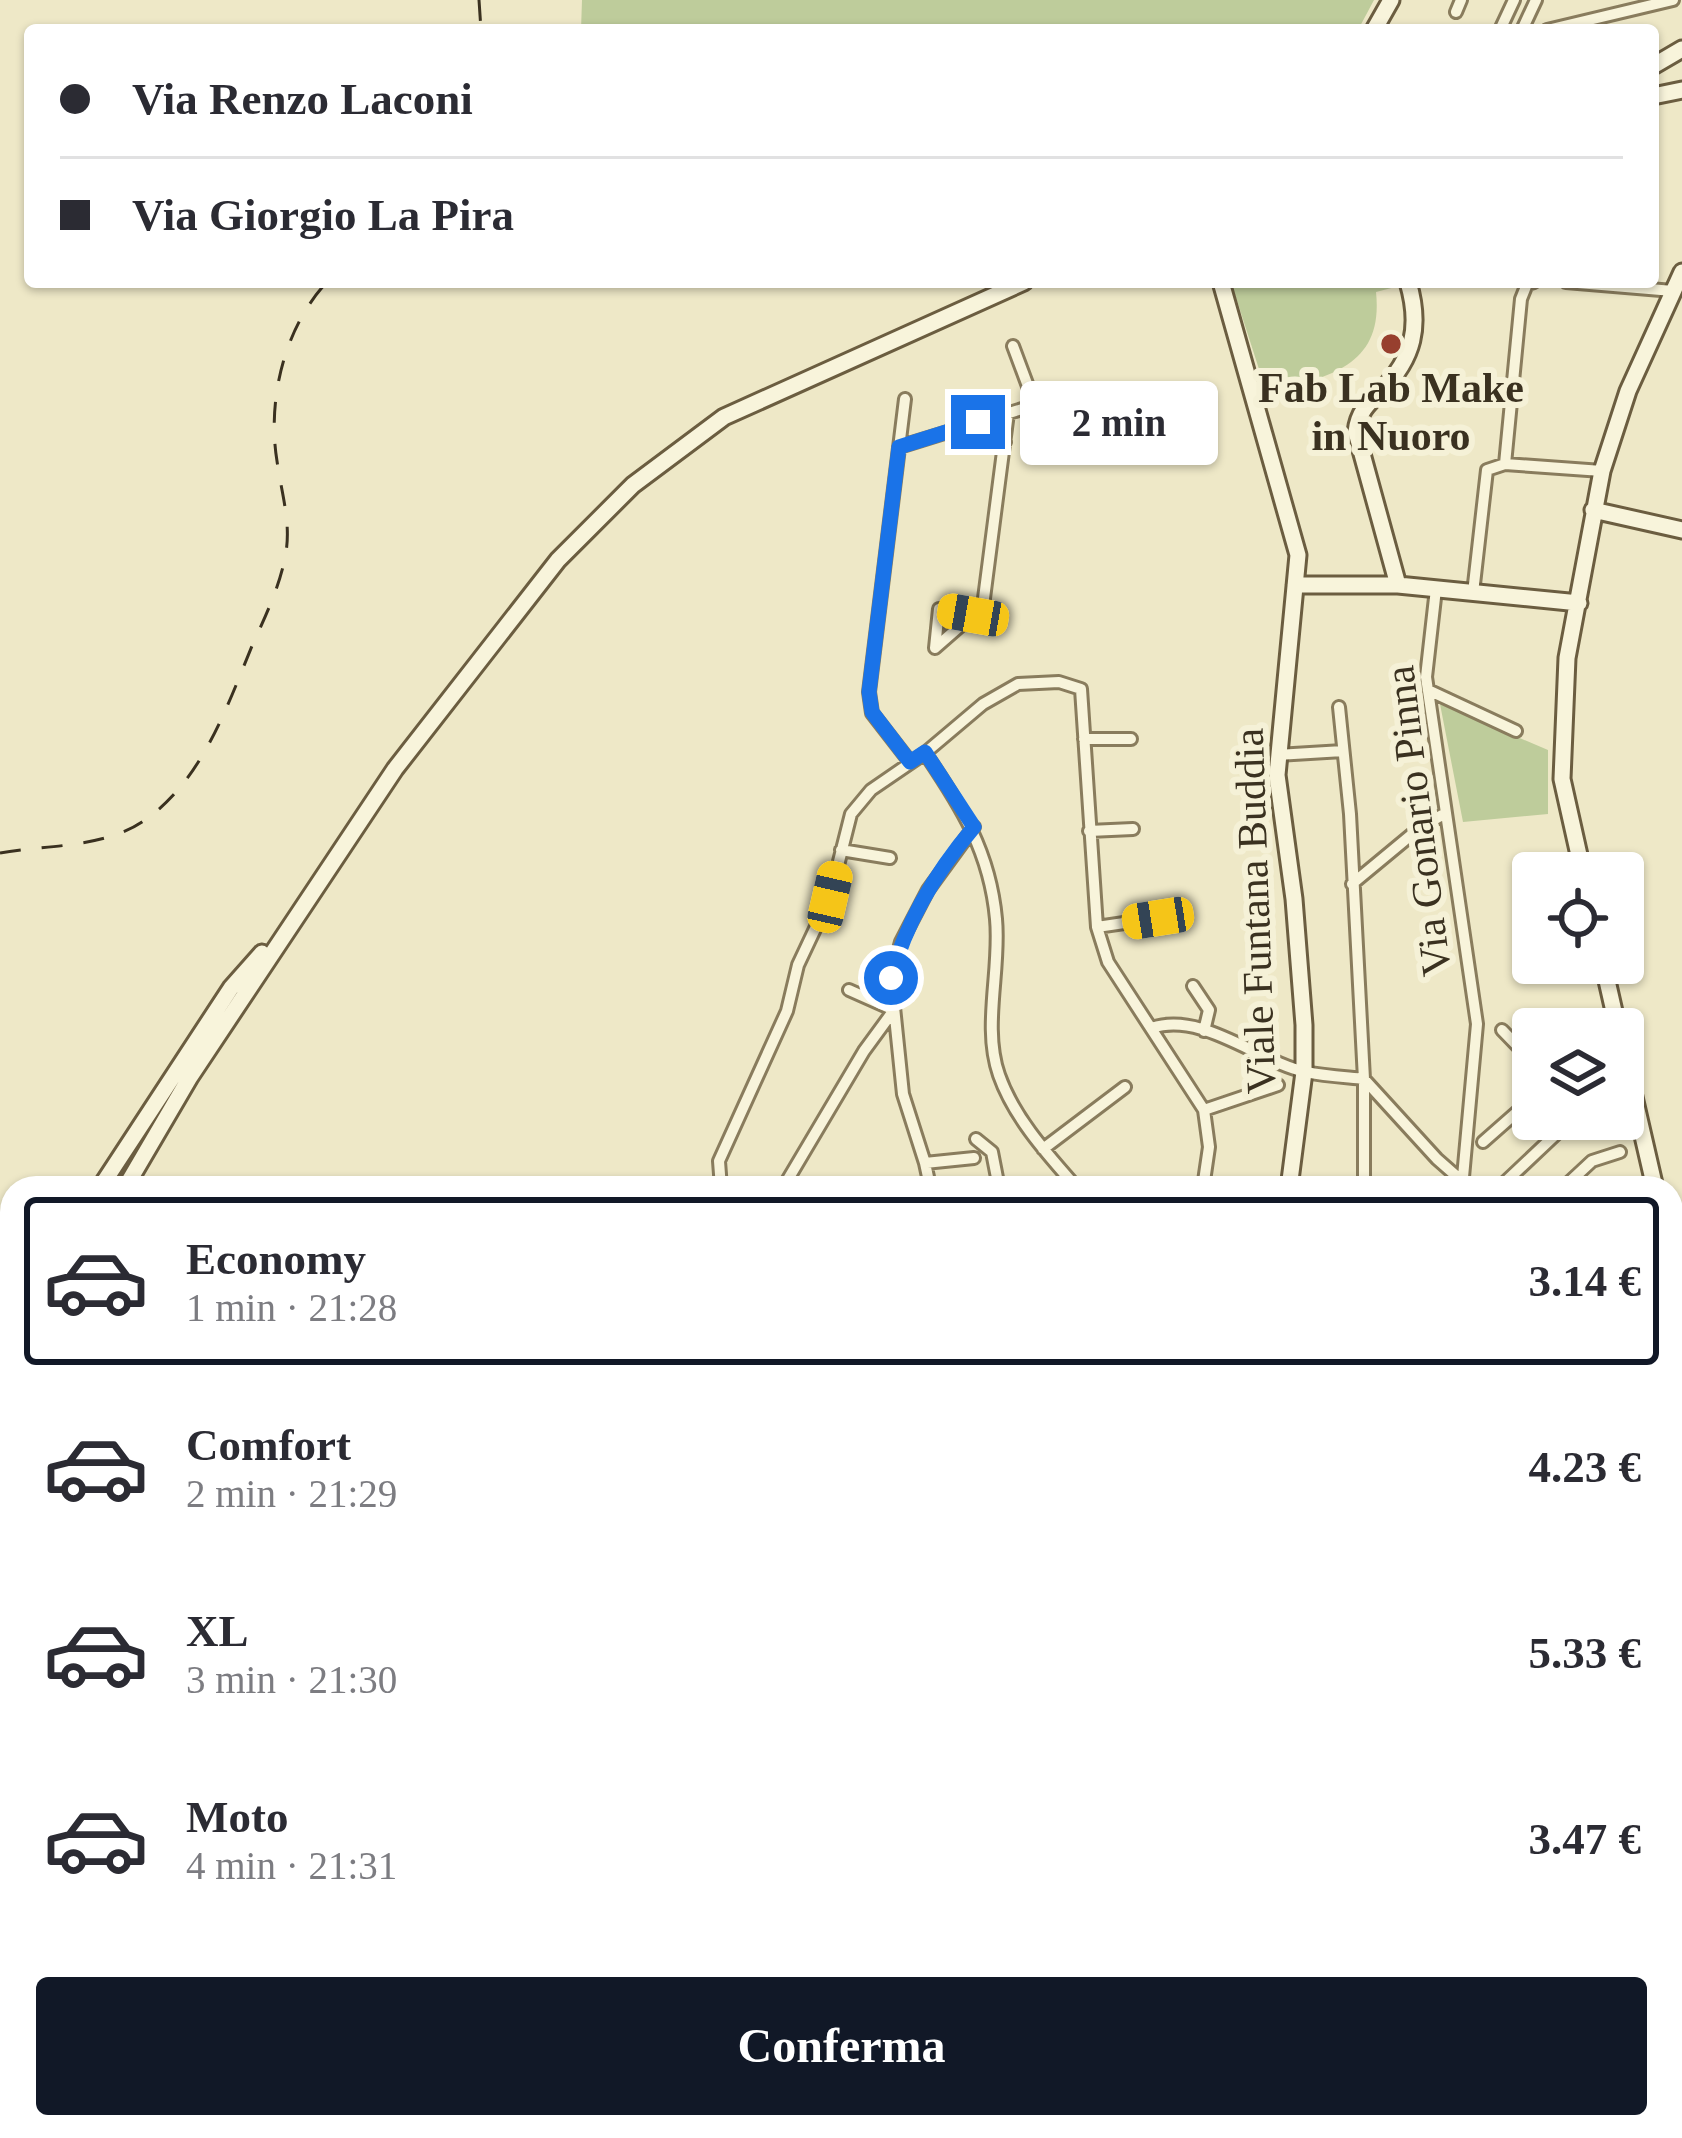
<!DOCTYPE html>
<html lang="it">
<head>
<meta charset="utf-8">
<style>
	body { margin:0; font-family:Georgia,serif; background:#f2f2f3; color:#2b2b33; height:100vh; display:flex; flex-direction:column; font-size:45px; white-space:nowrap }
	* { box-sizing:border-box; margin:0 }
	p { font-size:39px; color:#7c7c81 }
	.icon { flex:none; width:66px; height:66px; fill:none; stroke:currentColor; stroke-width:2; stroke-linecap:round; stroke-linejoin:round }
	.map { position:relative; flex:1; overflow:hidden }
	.drawer { position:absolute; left:0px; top:1176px; width:1683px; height:963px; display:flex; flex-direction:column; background:#fff; border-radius:36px 36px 0 0; box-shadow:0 3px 9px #0004 }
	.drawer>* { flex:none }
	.guide { position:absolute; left:24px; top:24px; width:1635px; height:264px; border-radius:12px; box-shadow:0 3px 9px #0004; display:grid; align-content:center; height:264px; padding:0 36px; background:#fff }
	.tools { position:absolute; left:1512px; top:852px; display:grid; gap:24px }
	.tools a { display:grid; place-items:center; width:132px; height:132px; border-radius:12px; background:#fff; box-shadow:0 3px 9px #0004; font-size:60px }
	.end { position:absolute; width:54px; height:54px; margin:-27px; border:15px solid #1a73e8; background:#fff; box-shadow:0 0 0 6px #fff }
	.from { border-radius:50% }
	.bubble { position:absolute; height:84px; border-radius:12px; background:#fff; box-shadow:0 3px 9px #0004; font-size:39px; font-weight:800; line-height:84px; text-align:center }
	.car { position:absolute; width:36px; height:72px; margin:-36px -18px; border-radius:15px; box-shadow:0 0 9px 3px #0007; background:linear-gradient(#f5c518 24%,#345 0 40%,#f5c518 0 76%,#345 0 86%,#f5c518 0) }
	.guide b { display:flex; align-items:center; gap:42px; height:114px; font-size:45px }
	.guide b+b { border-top:3px solid #e1e1e2 }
	.guide i { width:30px; height:30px; background:#2b2b33 }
	ul { padding:21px 0 0; list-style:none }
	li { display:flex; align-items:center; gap:36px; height:168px; margin:0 24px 18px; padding:0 12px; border:6px solid transparent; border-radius:12px }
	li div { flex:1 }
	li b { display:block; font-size:45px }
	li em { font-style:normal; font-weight:800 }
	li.current { border-color:#111827 }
	li>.icon { width:108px; height:108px; stroke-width:1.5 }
	.primary-button { display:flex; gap:24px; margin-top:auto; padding:24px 36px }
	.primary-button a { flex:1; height:138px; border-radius:12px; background:#111827; color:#fff; font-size:48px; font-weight:800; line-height:138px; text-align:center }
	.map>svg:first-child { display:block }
	.green { fill:#becc9b }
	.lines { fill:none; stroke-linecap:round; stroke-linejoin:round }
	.street-casing { stroke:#897c5d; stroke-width:16 }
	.secondary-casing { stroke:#6b5d40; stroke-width:21 }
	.highway-casing { stroke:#574931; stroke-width:24 }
	.street { stroke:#f8f4db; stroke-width:10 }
	.secondary { stroke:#f8f4db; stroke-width:15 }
	.highway { stroke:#dab75b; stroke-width:18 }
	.rail { stroke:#3a3120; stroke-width:3; stroke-dasharray:21 21; stroke-linecap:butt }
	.route { stroke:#1a73e8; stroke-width:15 }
	.poi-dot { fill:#973f2e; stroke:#f5f1d7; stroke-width:4.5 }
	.labels { text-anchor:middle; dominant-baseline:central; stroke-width:12; stroke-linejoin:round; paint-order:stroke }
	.poi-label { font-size:42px; font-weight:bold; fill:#3a3120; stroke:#f5f1d7 }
	.street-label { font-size:42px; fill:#3a3120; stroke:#f5f1d7 }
</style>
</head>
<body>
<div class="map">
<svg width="1682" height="2138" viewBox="0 0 1682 2138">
	<rect width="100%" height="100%" fill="#eee8c7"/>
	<path class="green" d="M582,0H1374L1358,30H581Z
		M1231,282H1402L1403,285L1376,292C1384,368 1327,376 1267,394Z
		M1440,704L1548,750V814L1463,822Z
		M1671,1512L1682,1515V1663L1671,1659Z"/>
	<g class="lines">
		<g class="street-casing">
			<path id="street" d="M1456,12L1461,0
				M1500,30L1514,0
				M1522,30L1536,0
				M1547,30L1673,0
				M1566,282L1673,291
				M905,399L869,692L872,713L910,762
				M955,433L1005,442
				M899,447L1035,405L1013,346
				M1505,464L1521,299L1527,284L1534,282
				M1436,589L1426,677L1477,1024L1462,1188
				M1473,593L1487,470L1505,464L1602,471
				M935,648L983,606L1008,413
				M935,648L939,609L973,615
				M1428,690L1516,731
				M1339,707L1350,814L1364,1079V1188
				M1084,739H1131
				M925,753C961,806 990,852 996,919C1001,969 982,1027 999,1075C1014,1118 1048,1155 1077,1188
				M1277,755L1343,751
				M1089,831L1133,829
				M841,850L890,858
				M1352,884L1422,826L1446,813
				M1097,927L1158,918
				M1193,986L1209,1010L1204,1031
				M1152,1028C1202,1011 1259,1062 1306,1072C1325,1076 1345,1077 1364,1079L1437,1159L1470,1188
				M1579,1029V1028
				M1502,1030L1533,1062
				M1204,1110L1278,1085
				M976,1139L992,1152L999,1188
				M1483,1142L1533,1098
				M1043,1149L1125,1087
				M925,1163L974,1158
				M787,1181L864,1051L894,1010L849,990
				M721,1188L719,1161L787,1011L798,965L830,897L851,814L871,790L925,753L983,704L1018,684L1059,682L1081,689L1097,927L1108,962L1204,1110L1209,1147L1203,1188
				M924,1188L928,1177L925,1163L903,1094L891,978L901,942L928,890L974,827
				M1499,1188L1572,1119
				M1563,1188L1592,1161L1620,1152
				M1671,1726L1682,1724
				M617,2127L620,2138
				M482,2138L485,2127
				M650,2138L663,2127
				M748,2138L756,2127
				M969,2138L977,2127
				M1134,2138L1142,2127"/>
		</g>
		<g class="secondary-casing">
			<path id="secondary" d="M1374,30L1391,0
				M1653,66L1682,49
				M1653,96L1682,90
				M1221,282L1298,555L1277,775L1294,899L1304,1025V1072L1289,1188
				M1593,510L1682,530
				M1295,585H1398L1579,603
				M1398,585L1356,432C1358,413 1367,404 1381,391C1414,358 1421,326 1408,282
				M1583,873L1562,779L1567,658L1602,471L1628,391L1682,272
				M1603,963L1618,1029
				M1623,1049L1655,1188
				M100,1188L231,988L262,953
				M125,1188L190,1077L395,769L558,560L633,485L724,417L1024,282
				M1671,1260V1322
				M0,1739L12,1743
				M0,1983L12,1968
				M817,2127L824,2138
				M1665,2138L1682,2123"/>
		</g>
		<g class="highway-casing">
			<path id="highway" d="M0,1812L12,1822
				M0,1910L12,1875
				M12,1984V2005
				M0,2034L12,2031"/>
		</g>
		<use href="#street" class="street"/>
		<use href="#secondary" class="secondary"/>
		<use href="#highway" class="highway"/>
		<path class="rail" d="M479,0L481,30
			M0,853C45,845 103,848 142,822C201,783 226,709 252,646C265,617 281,584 286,552C291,521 281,491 277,461C267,400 284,328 327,282"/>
	</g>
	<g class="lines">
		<path class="route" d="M891,978C906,921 936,872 974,827L925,752L910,762L872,712L869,692L899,447L978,422"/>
	</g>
	<circle class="poi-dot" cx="1391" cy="344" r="12"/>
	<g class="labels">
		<g class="poi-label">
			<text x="1391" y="388">Fab Lab Make<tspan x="1391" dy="48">in Nuoro</tspan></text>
		</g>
		<g class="street-label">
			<text transform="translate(1418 821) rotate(-97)">Via Gonario Pinna</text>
			<text transform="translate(1255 911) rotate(-92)">Viale Funtana Buddia</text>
		</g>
	</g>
</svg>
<div class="tools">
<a><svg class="icon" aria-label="locate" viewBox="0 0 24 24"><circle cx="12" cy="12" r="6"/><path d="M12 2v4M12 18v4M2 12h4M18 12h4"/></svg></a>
<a><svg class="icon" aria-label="layers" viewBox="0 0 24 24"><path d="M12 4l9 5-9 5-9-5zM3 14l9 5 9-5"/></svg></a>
</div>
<i class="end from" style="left:891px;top:978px"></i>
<i class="end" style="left:978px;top:422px"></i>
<div class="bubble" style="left:1020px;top:381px;width:198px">2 min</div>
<i class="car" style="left:973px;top:615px;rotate:280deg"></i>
<i class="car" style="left:830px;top:897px;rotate:13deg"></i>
<i class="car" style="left:1158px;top:918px;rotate:261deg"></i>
<div class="guide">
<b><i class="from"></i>Via Renzo Laconi</b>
<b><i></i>Via Giorgio La Pira</b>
</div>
<section class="drawer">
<ul>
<li class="current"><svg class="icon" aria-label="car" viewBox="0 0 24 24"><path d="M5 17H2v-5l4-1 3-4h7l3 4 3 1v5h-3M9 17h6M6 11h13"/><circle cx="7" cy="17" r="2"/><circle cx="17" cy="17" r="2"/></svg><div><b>Economy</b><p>1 min · 21:28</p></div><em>3.14 €</em></li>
<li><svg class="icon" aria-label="car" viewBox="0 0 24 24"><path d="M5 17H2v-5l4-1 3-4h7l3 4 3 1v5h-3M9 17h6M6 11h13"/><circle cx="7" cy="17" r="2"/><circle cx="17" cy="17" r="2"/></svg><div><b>Comfort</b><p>2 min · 21:29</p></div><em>4.23 €</em></li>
<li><svg class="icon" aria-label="car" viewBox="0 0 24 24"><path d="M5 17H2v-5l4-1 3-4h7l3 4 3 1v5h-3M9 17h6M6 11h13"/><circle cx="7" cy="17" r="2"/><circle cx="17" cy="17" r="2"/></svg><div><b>XL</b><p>3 min · 21:30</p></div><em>5.33 €</em></li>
<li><svg class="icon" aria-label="car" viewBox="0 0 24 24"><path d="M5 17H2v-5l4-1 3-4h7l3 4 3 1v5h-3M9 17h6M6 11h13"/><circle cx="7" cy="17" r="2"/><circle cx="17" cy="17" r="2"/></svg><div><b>Moto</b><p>4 min · 21:31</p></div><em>3.47 €</em></li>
</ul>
<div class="primary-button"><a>Conferma</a></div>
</section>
</div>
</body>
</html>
